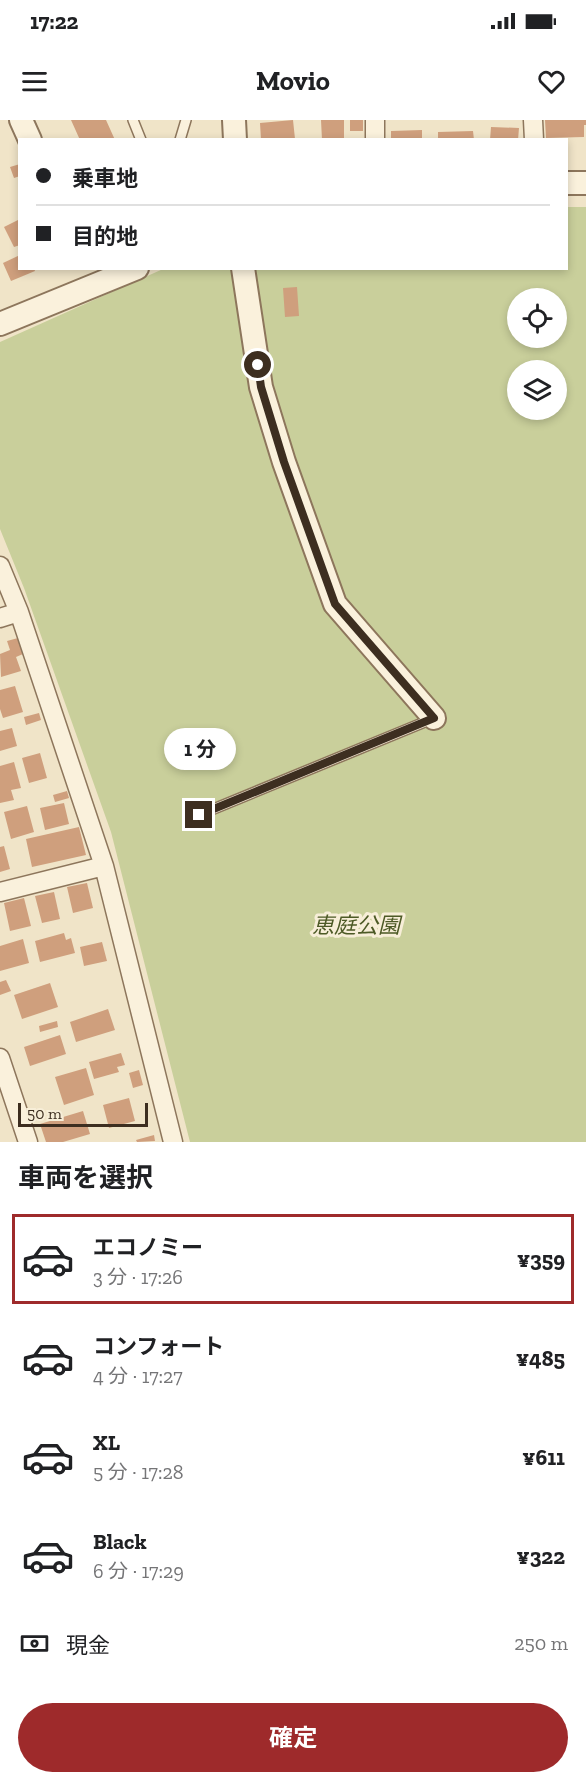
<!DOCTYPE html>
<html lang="ja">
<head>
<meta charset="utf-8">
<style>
	body { margin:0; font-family:"Zilla Slab","Noto Sans JP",serif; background:#f6f6f6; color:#202124; height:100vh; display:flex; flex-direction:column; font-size:22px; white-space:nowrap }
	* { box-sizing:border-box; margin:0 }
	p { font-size:20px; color:#757577 }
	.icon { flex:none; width:33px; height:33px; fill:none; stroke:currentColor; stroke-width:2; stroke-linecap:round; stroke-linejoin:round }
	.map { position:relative; height:1022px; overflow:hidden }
	.side { display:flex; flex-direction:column; background:#fff; flex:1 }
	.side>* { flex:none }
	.banner { position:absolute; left:18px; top:18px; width:550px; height:132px; border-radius:0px; box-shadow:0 3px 9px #0003; display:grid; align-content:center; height:132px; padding:0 18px; background:#fff }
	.buttons { position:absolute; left:507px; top:168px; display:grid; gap:12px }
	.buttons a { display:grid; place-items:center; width:60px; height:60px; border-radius:50%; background:#fff; box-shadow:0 3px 9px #0003; font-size:30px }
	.scale { position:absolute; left:18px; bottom:15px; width:130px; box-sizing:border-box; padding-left:6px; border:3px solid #3d2e20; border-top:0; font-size:16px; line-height:21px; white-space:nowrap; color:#3d2e20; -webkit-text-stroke:4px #f7eed8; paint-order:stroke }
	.end { position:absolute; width:27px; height:27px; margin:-14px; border:8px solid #3d2e20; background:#fff; box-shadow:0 0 0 3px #fff }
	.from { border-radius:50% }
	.bubble { position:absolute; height:42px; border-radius:21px; background:#fff; box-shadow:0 3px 9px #0003; font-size:20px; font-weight:700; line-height:42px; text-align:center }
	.banner b { display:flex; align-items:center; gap:21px; height:57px; font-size:22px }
	.banner b+b { border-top:2px solid #e0e0e0 }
	.banner i { width:15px; height:15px; background:#202124 }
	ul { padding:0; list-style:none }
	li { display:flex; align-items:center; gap:18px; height:90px; margin:0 12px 9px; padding:0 6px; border:3px solid transparent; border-radius:0px }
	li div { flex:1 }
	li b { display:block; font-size:22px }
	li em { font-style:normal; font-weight:700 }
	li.current { border-color:#9e2a2b }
	li>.icon { width:54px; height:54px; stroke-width:1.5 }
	h2 { padding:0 18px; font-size:27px; line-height:72px }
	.pay { display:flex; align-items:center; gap:15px; height:66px; padding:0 18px; font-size:22px }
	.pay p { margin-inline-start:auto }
	.primary-button { display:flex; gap:12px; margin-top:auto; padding:12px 18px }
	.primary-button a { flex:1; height:69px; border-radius:36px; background:#9e2a2b; color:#fff; font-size:24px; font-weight:700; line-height:69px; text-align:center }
	.status { display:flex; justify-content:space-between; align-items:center; height:42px; padding:0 30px; background:#fff; direction:ltr }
	.status svg { height:16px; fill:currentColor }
	header { display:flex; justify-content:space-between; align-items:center; height:78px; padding:0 18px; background:#fff; font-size:27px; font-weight:700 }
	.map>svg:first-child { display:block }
	.green { fill:#c9cf9b; fill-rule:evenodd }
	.building { fill:#cf9f7d }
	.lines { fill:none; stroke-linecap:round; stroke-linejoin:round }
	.service-casing { stroke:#8d765c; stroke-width:12 }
	.minor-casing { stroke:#8d765c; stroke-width:21 }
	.tertiary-casing { stroke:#8d765c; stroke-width:26 }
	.service { stroke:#faf1dc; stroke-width:9 }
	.minor { stroke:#faf1dc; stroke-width:18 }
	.tertiary { stroke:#faf1dc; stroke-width:22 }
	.route { stroke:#3d2e20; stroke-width:8 }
	.labels { text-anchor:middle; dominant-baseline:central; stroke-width:6; stroke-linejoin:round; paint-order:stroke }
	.park-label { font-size:22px; font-style:italic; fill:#4d5a26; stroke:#f7eed8 }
</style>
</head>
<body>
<div class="status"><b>17:22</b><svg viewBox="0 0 49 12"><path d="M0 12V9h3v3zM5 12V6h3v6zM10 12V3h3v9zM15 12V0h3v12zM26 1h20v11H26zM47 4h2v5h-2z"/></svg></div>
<header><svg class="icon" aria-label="menu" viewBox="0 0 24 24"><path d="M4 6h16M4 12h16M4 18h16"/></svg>Movio<svg class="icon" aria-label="heart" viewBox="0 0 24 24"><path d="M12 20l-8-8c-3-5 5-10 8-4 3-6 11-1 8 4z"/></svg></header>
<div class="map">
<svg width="586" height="1022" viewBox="0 0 586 1022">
	<rect width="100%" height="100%" fill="#f0e4c8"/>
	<path class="green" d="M567,87H586V1022H190L111,712L24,468L0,409V222L163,149L567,148ZM518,178H556V218H518ZM518,250H556V290H518Z"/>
	<path class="building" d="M71,0H106L115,20H80Z
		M293,0L295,19L261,20L260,3Z
		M321,0H344V20H322Z
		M350,0H363V11H350Z
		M545,0H586V5H584V17L546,18Z
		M491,7L519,8L518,20H490Z
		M422,10V20H391V11Z
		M473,11L474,20H438V12Z
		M20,44V56L14,58L10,47Z
		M20,99V125L14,127L4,107Z
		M20,135V148H34L35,151L11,161L3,143Z
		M297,167L299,196L285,197L283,168Z
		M18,518L23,534L16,537L21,551L1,557L0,534L10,530L7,521Z
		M15,566L23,592L3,598L0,589V570Z
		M39,593L41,600L26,605L24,597Z
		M12,608L17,626L0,631V611Z
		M40,633L47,658L29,663L22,638Z
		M14,642L21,668L11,670L14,680L0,683V646Z
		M67,671L69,678L55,682L53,675Z
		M64,683L69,704L45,710L40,688Z
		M27,686L34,712L11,719L4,692Z
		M79,707L86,735L32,747L26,719Z
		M4,726L10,749L0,752V727Z
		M87,763L93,788L73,793L67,767Z
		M54,772L60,799L42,803L35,776Z
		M24,778L31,806L10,811L4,783Z
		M64,813L66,820L71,818L75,833L40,842L35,821Z
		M23,819L29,843L0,851V826Z
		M102,822L107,841L84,846L80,827Z
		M6,860L11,871L0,875V862Z
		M50,863L58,887L22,899L14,875Z
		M108,889L115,910L76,922L70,902Z
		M57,901L58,907L40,912L39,906Z
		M60,915L66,934L30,946L24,927Z
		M121,933L125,945L117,947L119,952L94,959L89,942Z
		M86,948L94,975L64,985L55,957Z
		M139,950L143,965L133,968L129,953Z
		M129,978L135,1001L109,1008L103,985Z
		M83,991L90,1014L63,1022H46L40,1004Z
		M154,1015L155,1021L137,1022L136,1020Z"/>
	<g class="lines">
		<g class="service-casing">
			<path id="service" d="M133,0L141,20
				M180,20L186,0
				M199,695L432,599"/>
		</g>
		<g class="minor-casing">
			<path id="minor" d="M375,0V20
				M533,0L534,20
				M0,446L19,492L104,746L173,1022
				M0,498L19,492
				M0,772L104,746
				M0,938L28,1022"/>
		</g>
		<g class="tertiary-casing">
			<path id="tertiary" d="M21,0L30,20
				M234,0L235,20
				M567,63H586
				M243,148L261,267L284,342L335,484L434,598
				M0,204L137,148"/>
		</g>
		<use href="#service" class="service"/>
		<use href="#minor" class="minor"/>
		<use href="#tertiary" class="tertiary"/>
	</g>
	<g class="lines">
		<path class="route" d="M199,695L434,598L335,484L284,342L261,267L258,245"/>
	</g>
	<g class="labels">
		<g class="park-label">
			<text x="356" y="805">恵庭公園</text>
		</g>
	</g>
</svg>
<div class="buttons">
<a><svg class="icon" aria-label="locate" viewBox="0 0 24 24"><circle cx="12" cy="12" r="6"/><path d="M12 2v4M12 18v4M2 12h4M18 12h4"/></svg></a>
<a><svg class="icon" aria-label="layers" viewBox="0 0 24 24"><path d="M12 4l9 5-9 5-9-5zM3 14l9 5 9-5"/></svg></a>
</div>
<div class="scale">50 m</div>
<i class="end from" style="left:258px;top:245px"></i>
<i class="end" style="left:199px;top:695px"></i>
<div class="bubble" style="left:164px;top:608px;width:72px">1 分</div>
<div class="banner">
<b><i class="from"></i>乗車地</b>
<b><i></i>目的地</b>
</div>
</div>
<section class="side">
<h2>車両を選択</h2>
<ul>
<li class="current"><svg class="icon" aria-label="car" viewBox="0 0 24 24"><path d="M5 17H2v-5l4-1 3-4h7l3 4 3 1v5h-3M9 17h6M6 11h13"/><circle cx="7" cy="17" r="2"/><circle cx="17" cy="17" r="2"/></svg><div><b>エコノミー</b><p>3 分 · 17:26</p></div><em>¥359</em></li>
<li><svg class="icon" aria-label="car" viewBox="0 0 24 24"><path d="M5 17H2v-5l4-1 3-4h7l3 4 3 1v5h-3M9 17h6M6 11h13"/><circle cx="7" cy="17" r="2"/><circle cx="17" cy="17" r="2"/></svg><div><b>コンフォート</b><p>4 分 · 17:27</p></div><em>¥485</em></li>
<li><svg class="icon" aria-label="car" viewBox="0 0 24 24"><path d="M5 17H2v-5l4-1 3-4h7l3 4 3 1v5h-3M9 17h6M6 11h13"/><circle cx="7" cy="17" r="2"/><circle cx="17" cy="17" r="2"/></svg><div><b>XL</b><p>5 分 · 17:28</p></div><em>¥611</em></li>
<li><svg class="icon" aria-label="car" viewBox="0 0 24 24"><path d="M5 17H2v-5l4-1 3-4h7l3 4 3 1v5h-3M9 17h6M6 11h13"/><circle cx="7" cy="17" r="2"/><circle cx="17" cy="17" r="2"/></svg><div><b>Black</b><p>6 分 · 17:29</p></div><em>¥322</em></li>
</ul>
<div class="pay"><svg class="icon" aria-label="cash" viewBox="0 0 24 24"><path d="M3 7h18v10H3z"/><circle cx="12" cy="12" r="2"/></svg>現金<p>250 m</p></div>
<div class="primary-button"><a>確定</a></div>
</section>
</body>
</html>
